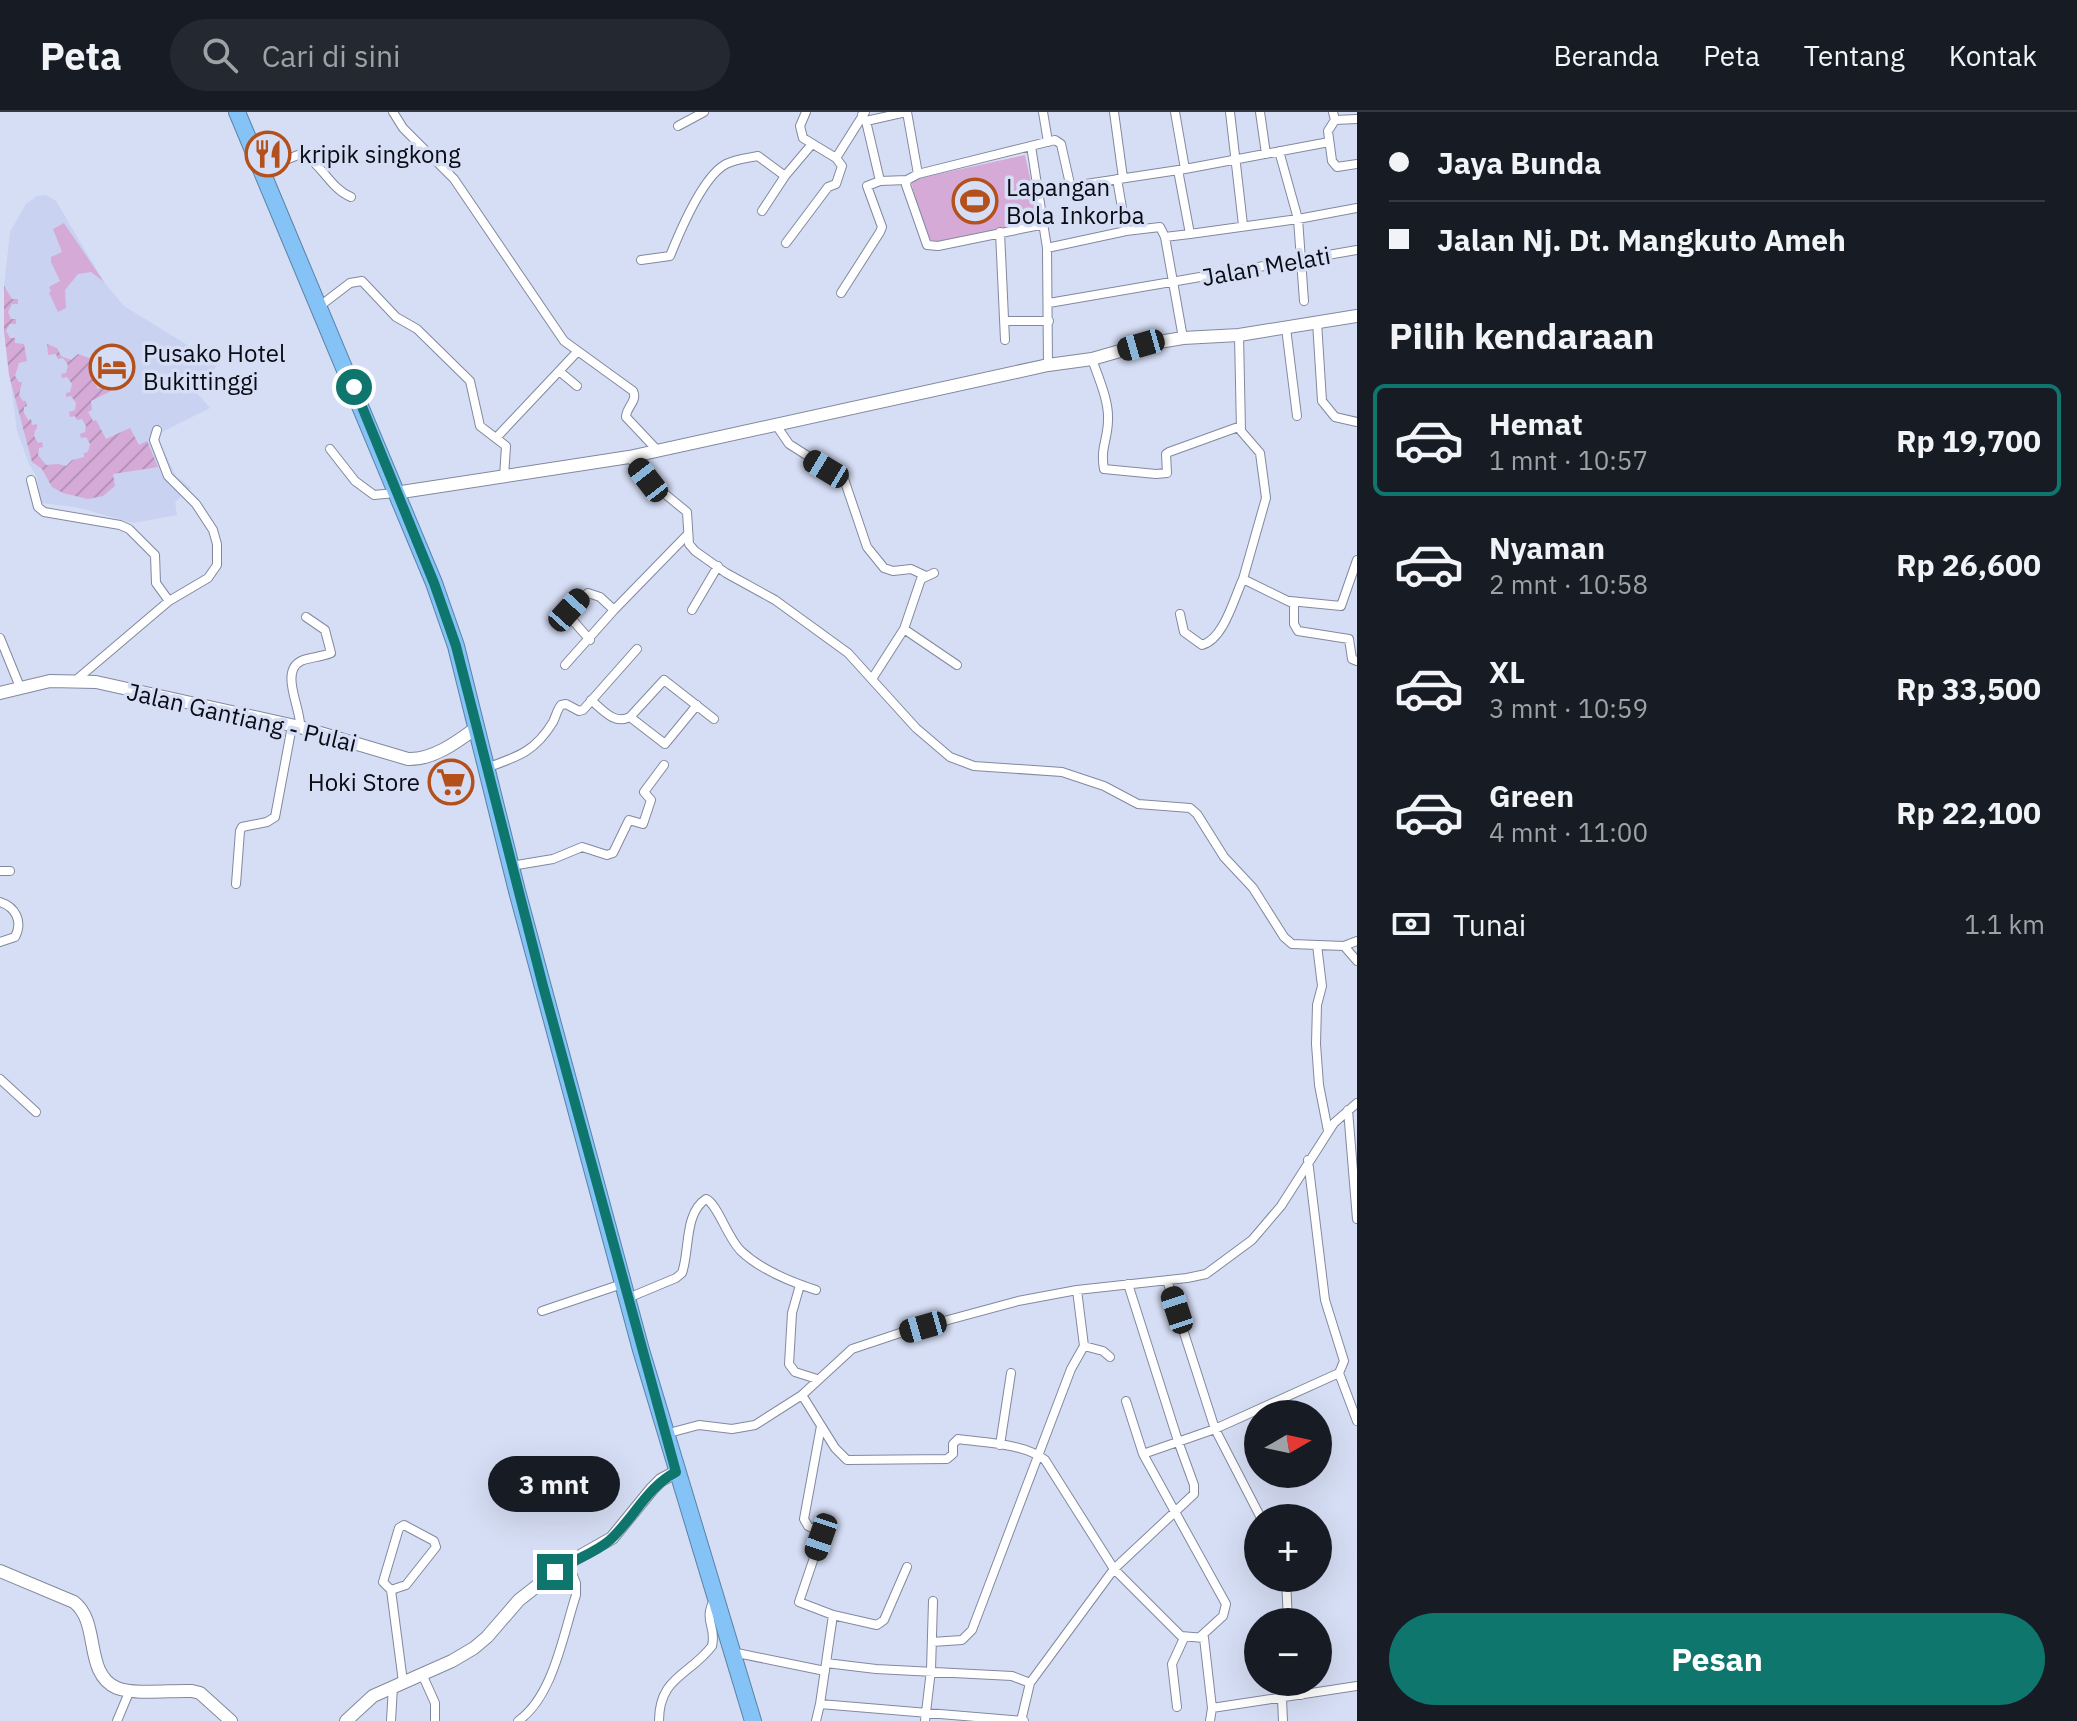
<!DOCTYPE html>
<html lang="id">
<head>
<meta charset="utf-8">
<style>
	body { margin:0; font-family:"IBM Plex Sans",sans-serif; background:#242831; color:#f1f3f6; height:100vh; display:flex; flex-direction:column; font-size:30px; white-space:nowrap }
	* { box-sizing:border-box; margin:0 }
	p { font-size:26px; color:#9ea1a6 }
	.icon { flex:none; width:44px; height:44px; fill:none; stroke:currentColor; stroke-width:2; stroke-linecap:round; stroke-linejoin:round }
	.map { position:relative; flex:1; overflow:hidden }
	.details { display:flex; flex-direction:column; background:#171b24; width:720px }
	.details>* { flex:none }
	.banner { display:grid; align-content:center; height:176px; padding:0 32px; background:#171b24 }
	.needle { width:52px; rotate:81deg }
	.buttons { position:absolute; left:1244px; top:1288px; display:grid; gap:16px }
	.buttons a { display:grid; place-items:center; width:88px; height:88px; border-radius:50%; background:#171b24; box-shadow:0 8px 32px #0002; font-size:40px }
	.end { position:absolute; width:36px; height:36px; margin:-18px; border:10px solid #0f766e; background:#fff; box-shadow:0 0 0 4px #fff }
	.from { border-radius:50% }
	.bubble { position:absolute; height:56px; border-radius:28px; background:#171b24; box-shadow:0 8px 32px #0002; font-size:26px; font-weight:800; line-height:56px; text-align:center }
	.car { position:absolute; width:24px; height:48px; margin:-24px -12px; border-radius:10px; box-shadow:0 0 6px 2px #0007; background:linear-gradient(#222 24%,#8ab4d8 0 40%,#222 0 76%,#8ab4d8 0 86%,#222 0) }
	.banner b { display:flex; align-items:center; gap:28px; height:76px; font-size:30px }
	.banner b+b { border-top:2px solid #363941 }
	.banner i { width:20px; height:20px; background:#f1f3f6 }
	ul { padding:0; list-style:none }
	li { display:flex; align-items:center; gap:24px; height:112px; margin:0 16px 12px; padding:0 16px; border:4px solid transparent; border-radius:12px }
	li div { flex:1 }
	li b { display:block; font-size:30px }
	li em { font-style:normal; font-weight:800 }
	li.selected { border-color:#0f766e }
	li>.icon { width:72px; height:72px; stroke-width:1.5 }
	h2 { padding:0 32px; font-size:36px; line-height:96px }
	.pay { display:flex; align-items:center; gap:20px; height:88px; padding:0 32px; font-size:30px }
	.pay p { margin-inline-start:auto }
	.button { display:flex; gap:16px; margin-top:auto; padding:16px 32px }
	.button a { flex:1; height:92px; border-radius:48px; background:#0f766e; color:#fff; font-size:32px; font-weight:800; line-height:92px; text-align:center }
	header { display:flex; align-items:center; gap:48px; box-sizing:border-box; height:112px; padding:0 40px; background:#171b24; border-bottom:2px solid #363941 }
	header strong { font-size:38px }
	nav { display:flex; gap:44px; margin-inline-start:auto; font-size:28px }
	.search { width:560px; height:72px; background:#242831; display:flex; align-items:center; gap:20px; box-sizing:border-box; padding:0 28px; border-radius:44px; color:#9ea1a6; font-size:30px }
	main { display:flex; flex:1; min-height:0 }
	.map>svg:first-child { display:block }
	.built { fill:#c9d2f1 }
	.grass { fill:#d5aad7 }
	.garden { fill:url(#garden-furrows) }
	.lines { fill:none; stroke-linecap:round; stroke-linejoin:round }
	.street-casing { stroke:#82899f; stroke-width:10 }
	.secondary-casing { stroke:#82899f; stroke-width:14 }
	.highway-casing { stroke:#5a82a7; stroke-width:18 }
	.street { stroke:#fff; stroke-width:8 }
	.secondary { stroke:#fff; stroke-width:12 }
	.highway { stroke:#85c2f6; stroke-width:16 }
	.route { stroke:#0f766e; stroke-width:10 }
	.labels { text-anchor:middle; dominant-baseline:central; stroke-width:7; stroke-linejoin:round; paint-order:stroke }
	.poi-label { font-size:24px; fill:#0a0c14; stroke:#d6def5; text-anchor:start }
	.street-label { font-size:24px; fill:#0a0c14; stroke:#d6def5 }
</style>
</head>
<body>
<header>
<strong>Peta</strong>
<div class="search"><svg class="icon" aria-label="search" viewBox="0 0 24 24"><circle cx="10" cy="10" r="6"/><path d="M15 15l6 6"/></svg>Cari di sini</div>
<nav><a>Beranda</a><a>Peta</a><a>Tentang</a><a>Kontak</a></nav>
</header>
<main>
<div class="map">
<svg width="1357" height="1609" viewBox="0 0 1357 1609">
	<defs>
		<pattern id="garden-furrows" width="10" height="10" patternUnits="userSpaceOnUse" patternTransform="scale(2)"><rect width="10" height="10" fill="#d5aad7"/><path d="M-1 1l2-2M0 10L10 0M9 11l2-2" fill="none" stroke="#b691b8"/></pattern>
	</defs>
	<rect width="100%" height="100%" fill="#d6def5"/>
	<path class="built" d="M46,83L56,89L104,170L124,194L189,234L208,244L222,247L196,280L210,296L156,323L176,364L191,376L175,390L177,403L133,411L76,395L41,391L37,365L29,352L17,319L4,219V174L10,120L26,92L37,84Z"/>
	<path class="grass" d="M1025,43L1040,110L926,135L911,68Z
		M64,111L104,170L91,160L78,162L65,178L66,196L58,200L49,181L51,179L49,175L60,169L51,150V145L62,140L53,117Z"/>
	<path class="garden" d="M4,174L12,187H18V192H12L8,200L11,207H16V212H10L6,219L10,226H15V231L24,232L27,249L19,251L15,264L19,270H22L19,283L23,289H26L27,294L24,295V301L28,308L31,307L32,313L37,312V317L35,318L34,324L38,331L42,330L43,335L39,336L38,343L46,353L58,352L66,354L72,348L84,345V341L88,340L90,332L86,325L81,326L80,322L85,320L86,314L82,307L77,308L75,304L70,305L69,300L75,298L76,291L71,284L66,285V281L70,280L72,272L67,265L62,266L61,262L66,261L68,253L63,246L58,247L56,242L48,243L47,232L57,236L61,244L71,248L78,242L95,248L102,263L93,268L98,277L107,272L111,279L91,289L92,298L88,300L93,309L96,308L106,327L130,316L139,333L147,329L158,355L113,362L115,374L103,384L88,387L63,381L52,375L42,357L32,350L9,263L4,219Z"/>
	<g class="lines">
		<g class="street-casing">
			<path id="street" d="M393,0L403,16L454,67L564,229L633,279C638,289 626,295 626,305L658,339
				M907,0L918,62
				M1043,0L1048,30
				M1114,0L1123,66
				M1175,0L1185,57
				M1230,0L1243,113
				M1260,0L1266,42
				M1333,0L1335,8L1357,7
				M862,3L866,9L880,69L907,68
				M1335,8L1328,19L1332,49L1337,55L1357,52
				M866,9L906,0
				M678,14L704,0
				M1031,34L1047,136L1048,253
				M1279,39L1298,107L1304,189
				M836,46L865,0
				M263,57L303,41C322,53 331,77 351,85
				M1117,67L1126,119
				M762,99L785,64L812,32
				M1045,112L938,134L927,133L906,73L907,68L918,62L1055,28L1061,32L1070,72L1073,74L1185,57L1329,30
				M1000,120L1005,228
				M1190,122L1298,107L1357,96
				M1165,125L1190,122L1178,58
				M786,131L828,75L836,72L842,54L836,46L803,26L800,14L806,0
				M1047,136L1126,119L1160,115L1165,125L1183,226
				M641,148L670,144C680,119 703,64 726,52C736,47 747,46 758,44L785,64
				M841,181L880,120L882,115L867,74L880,69
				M1049,191L1357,138
				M320,194L350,171L362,169L396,205L417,217L470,269L480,314L506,334L504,365
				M1004,209H1049
				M1317,210L1322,289L1335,305L1357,310
				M1286,216L1297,304
				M1239,223L1241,319L1260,341L1266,386L1243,467L1294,492V512L1298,519L1349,527L1352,547L1357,549
				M1092,247C1098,265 1109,288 1108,308C1108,327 1100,336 1104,357L1156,362L1167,361L1166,342L1169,340L1241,314
				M559,259L577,274
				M776,313L789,332L844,367L867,435L884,456L893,459L911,457L926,464
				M496,326L577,240
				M330,337L355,369L374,383L395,381
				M629,345L648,368L687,400L689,432L695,439L726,461L775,488L848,541L916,616L950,645L974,654L1062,660L1104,674L1138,692L1190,696L1197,702L1224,745L1253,776L1284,825L1292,832L1344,834L1357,849
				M31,368L38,395L44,400L120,413L129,417L155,443L156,471L169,489
				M1290,489L1341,494L1357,448
				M692,498L718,454
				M1180,502L1184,520L1202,533C1224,527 1234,486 1243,467
				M904,517L921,467L934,461
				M0,526L20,575
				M590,528L569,504V498L588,481L600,485L614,498
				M565,553L614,498L688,422
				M872,567L904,517L957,553
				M76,568L169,489L208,466L217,453V432L213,418L196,392L168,364L154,328L157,318
				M591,588C603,598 614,613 630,605L664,568L714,607
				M630,605L665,632L697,593
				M300,615C302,598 279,560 301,549C307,546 321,545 331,541L325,518L306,505
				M486,656C517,645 535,640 553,610C556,604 557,598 561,593L566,592L579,599L583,598L637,537
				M511,754L553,747L582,735L607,743L613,741L629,708L643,712L651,688L644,680L664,653
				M0,759H10
				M236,772L240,719L242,715L267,710L275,705L292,614
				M0,790C16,795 23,810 15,825L0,830
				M1317,833L1322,874L1317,893L1316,932L1319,973L1328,1019
				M1344,834L1357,829
				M0,967L36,1000
				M1348,998L1357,1107
				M1308,1048L1325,1188L1344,1249L1339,1261
				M1167,1168L1215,1317L1261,1406
				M800,1173L792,1201L789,1252L795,1260L817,1267
				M628,1186L676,1166L682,1161C690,1138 684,1101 706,1087C717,1091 728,1127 741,1139C761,1158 791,1170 816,1178
				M542,1199L622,1172
				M1084,1234L1103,1239L1110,1245
				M802,1283L835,1336L847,1348L947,1347L953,1342V1332L958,1327C985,1331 1023,1331 1045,1348L1114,1457L1181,1524L1204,1526L1212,1596
				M1126,1289L1143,1342L1226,1492L1223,1504L1200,1525
				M821,1314L804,1407L808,1414L818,1419L821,1425L799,1490L833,1503L877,1513L884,1508L907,1455
				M665,1322L699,1313L732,1317L755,1313L802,1283L852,1237L900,1221L1018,1189L1077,1178L1187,1166L1206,1162L1252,1128L1281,1094L1334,1011L1357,991
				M1000,1333L1011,1261
				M1143,1342L1215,1317L1339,1261L1357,1309
				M1286,1466L1288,1510
				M391,1478L406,1473L436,1435L434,1429L404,1413L399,1416L383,1470L391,1478L403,1570
				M932,1530L962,1528L972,1518L1071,1257L1084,1234L1077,1178
				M732,1540L825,1559
				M826,1551L876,1557L1012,1564L1030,1571
				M422,1562L435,1591V1609
				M1299,1570L1301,1583
				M1282,1587L1283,1609
				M820,1592L833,1503
				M1177,1595L1172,1552L1184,1526
				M117,1609L130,1578
				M391,1609L393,1574
				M518,1609C553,1585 563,1523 576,1483V1471L568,1451
				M659,1609C659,1565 689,1564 712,1534C717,1513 702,1510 715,1486
				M816,1609L820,1592L1024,1609
				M925,1609L931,1558L933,1489
				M1021,1609L1030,1571L1114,1457L1194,1382V1373L1178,1329L1128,1172
				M1210,1609L1212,1596L1357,1574"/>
		</g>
		<g class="secondary-casing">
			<path id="secondary" d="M395,381L629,345L1048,253L1092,247L1141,233L1183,226L1239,223L1357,204
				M0,581L50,569L96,570L300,615L408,647C433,648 457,630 476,616
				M0,1459L74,1490C101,1511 83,1561 117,1576C135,1583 172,1578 192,1579L200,1581L231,1609
				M346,1609L373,1584L452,1549L474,1536L487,1525L519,1488L542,1470L568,1451L612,1426L652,1377L661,1368L676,1360"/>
		</g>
		<g class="highway-casing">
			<path id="highway" d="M237,0L434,471L456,534L517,779L641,1238L753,1609"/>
		</g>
		<use href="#street" class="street"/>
		<use href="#secondary" class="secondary"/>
		<use href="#highway" class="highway"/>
	</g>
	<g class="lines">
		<path class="route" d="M354,275L434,471L456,534L543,874L676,1360C647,1375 634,1406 610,1428C594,1442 572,1448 555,1460"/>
	</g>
	<defs>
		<g id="restaurant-ring" transform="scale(2.3)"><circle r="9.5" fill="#d6def5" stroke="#b4501b" stroke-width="1.5"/><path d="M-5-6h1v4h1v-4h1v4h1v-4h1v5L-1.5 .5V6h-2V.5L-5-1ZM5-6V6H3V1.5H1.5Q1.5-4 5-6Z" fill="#b4501b"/></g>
		<g id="stadium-ring" transform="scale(2.3)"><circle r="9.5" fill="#d6def5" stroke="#b4501b" stroke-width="1.5"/><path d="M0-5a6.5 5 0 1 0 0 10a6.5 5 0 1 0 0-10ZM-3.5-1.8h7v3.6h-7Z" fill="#b4501b"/></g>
		<g id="hotel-ring" transform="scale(2.3)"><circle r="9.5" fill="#d6def5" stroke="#b4501b" stroke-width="1.5"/><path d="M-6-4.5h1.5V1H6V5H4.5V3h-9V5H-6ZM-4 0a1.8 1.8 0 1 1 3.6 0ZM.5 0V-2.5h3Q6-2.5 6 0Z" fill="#b4501b"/></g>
		<g id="supermarket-ring" transform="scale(2.3)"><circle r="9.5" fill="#d6def5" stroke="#b4501b" stroke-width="1.5"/><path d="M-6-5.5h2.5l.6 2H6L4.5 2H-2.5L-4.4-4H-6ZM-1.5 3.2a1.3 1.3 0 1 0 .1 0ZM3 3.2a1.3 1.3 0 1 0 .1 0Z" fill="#b4501b"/></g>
	</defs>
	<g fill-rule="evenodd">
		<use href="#restaurant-ring" x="268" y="42"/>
		<use href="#stadium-ring" x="975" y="89"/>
		<use href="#hotel-ring" x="112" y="255"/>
		<use href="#supermarket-ring" x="451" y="670"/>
	</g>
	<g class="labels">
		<g class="poi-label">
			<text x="299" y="42">kripik singkong</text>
			<text x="1006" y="75">Lapangan<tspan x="1006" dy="28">Bola Inkorba</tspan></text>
			<text x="143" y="241">Pusako Hotel<tspan x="143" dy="28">Bukittinggi</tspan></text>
			<text x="420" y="670" text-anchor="end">Hoki Store</text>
		</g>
		<g class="street-label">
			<text transform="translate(1266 154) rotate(-10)">Jalan Melati</text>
			<text transform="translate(242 605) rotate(13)">Jalan Gantiang - Pulai</text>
		</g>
	</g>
</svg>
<div class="buttons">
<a><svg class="needle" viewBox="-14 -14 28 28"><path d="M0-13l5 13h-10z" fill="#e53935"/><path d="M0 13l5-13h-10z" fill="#9ea1a6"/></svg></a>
<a>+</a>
<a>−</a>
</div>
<i class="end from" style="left:354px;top:275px"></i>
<i class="end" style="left:555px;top:1460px"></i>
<div class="bubble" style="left:488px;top:1344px;width:132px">3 mnt</div>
<i class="car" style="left:1141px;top:233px;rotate:254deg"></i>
<i class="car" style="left:826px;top:357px;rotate:301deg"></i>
<i class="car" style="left:648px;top:368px;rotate:322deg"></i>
<i class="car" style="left:569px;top:498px;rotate:42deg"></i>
<i class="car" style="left:1177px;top:1198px;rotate:342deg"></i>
<i class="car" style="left:923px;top:1215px;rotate:254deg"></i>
<i class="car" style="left:821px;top:1425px;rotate:199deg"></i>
</div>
<section class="details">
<div class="banner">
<b><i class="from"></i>Jaya Bunda</b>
<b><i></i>Jalan Nj. Dt. Mangkuto Ameh</b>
</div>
<h2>Pilih kendaraan</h2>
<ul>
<li class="selected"><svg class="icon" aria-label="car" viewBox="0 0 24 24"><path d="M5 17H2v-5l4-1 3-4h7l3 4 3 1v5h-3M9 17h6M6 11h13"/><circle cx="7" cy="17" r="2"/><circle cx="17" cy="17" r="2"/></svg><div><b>Hemat</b><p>1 mnt · 10:57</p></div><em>Rp 19,700</em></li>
<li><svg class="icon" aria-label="car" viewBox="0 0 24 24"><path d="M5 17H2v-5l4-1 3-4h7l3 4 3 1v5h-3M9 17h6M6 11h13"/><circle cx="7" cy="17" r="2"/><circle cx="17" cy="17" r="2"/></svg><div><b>Nyaman</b><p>2 mnt · 10:58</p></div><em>Rp 26,600</em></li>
<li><svg class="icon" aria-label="car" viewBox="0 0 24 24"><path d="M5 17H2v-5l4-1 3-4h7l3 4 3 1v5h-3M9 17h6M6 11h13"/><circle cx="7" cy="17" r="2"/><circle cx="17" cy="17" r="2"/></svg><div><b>XL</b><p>3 mnt · 10:59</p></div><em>Rp 33,500</em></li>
<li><svg class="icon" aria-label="car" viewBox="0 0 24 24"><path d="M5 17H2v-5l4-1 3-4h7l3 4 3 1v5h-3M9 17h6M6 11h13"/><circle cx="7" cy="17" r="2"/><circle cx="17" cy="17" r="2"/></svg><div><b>Green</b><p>4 mnt · 11:00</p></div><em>Rp 22,100</em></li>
</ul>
<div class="pay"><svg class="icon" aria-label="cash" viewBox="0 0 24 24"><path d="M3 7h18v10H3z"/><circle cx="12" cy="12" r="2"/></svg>Tunai<p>1.1 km</p></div>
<div class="button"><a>Pesan</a></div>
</section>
</main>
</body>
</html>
